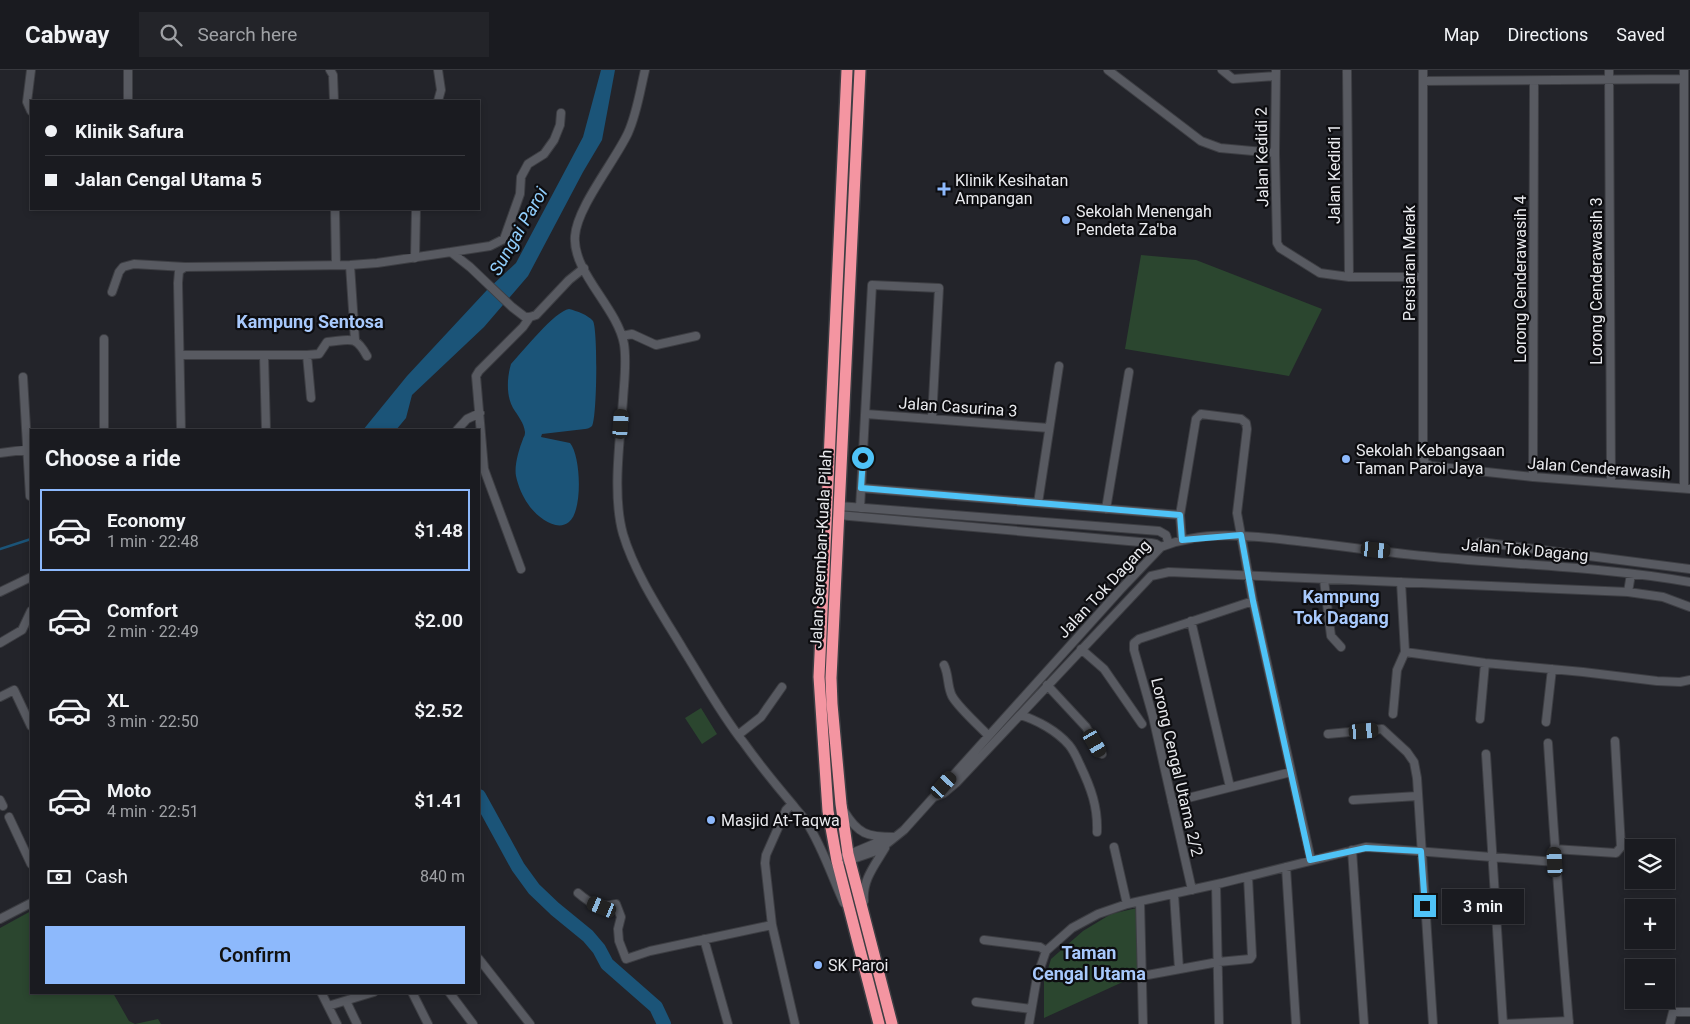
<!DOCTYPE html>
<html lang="en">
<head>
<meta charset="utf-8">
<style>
	body { margin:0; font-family:Roboto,sans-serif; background:#232429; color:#f1f3f6; height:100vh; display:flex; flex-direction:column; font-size:19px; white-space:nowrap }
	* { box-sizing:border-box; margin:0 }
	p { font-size:16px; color:#9fa1a5 }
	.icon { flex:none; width:28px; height:28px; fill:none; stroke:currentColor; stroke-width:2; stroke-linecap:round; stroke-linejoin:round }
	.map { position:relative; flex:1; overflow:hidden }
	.sheet { position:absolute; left:30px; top:359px; width:450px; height:565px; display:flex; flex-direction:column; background:#1a1b20; border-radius:0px; box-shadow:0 2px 8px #0003,0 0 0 1px #38393e }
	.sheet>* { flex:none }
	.guide { position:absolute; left:30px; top:30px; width:450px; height:110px; border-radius:0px; box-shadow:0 2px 8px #0003,0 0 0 1px #38393e; display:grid; align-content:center; height:110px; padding:0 15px; background:#1a1b20 }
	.buttons { position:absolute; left:1625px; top:769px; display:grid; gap:10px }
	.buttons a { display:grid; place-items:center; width:50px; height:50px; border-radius:0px; background:#1a1b20; box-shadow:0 2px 8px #0003,0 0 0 1px #38393e; font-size:25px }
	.end { position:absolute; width:22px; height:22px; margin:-11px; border:6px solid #4fc3f7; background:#111; box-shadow:0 0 0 2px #111 }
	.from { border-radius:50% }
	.bubble { position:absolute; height:35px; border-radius:0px; background:#1a1b20; box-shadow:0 2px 8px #0003,0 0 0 1px #38393e; font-size:16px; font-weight:600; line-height:35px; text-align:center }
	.car { position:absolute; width:15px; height:30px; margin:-15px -8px; border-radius:6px; box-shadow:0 0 4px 1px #0007; background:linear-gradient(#222 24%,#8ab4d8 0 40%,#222 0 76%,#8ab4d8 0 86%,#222 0) }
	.guide b { display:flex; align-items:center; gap:18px; height:48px; font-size:19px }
	.guide b+b { border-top:1px solid #38393e }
	.guide i { width:12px; height:12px; background:#f1f3f6 }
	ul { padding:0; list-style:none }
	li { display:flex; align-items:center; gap:15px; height:82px; margin:0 10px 8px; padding:0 5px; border:2px solid transparent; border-radius:0px }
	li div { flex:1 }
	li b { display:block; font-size:19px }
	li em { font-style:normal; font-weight:600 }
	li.current { border-color:#8db9fc }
	li>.icon { width:45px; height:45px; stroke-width:1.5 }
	h2 { padding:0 15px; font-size:22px; line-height:60px }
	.pay { display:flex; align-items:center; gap:12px; height:55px; padding:0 15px; font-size:19px }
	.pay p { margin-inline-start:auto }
	.button { display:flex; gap:10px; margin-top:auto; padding:10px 15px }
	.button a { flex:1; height:58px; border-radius:0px; background:#8db9fc; color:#111; font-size:20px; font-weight:600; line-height:58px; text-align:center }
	header { display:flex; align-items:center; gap:30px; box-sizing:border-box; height:70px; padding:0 25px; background:#1a1b20; border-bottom:1px solid #38393e }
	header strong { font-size:24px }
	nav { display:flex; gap:28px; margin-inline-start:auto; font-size:18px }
	.search { width:350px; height:45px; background:#232429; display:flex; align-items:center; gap:12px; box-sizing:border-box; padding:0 18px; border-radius:0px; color:#9fa1a5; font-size:19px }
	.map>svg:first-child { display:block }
	.green { fill:#2b462f }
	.water { fill:#1b5478 }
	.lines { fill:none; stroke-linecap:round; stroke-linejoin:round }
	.stream { stroke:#1b5478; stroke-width:2.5 }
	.river { stroke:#1b5478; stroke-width:14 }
	.minor-casing { stroke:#3d3e43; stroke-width:10 }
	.highway-casing { stroke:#3d3e43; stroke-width:14 }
	.minor { stroke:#585a61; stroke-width:8 }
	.highway { stroke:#f495a1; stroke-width:11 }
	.route { stroke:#4fc3f7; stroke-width:6 }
	.poi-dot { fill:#8db9fc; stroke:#0d0d10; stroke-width:2 }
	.labels { text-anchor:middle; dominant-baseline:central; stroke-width:4.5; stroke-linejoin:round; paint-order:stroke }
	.street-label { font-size:16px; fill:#e9eaee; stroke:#0d0d10 }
	.poi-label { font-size:16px; fill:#e9eaee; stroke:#0d0d10; text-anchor:start }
	.water-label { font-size:18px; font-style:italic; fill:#91cffd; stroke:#0d0d10 }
	.neighbourhood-label { font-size:18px; font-weight:bold; fill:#a8c9fc; stroke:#0d0d10 }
</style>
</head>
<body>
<header>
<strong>Cabway</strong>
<div class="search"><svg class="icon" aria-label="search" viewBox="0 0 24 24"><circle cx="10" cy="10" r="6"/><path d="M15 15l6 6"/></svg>Search here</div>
<nav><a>Map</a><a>Directions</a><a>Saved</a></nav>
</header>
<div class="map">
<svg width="1690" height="954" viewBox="0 0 1690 954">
	<rect width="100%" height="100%" fill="#23242a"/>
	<path class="green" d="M1141,185L1196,190L1322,239L1289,306L1125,279Z
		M701,638L717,664L702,674L685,648Z
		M1137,838L1138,905L1044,948V912L1051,889L1083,861L1111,844Z
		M31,841V922L113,923L129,951L135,954L158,949L161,954H0V858Z"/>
	<path class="water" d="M601,0H615L602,70L583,102L528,206L484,257L412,325L406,348L396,360H363L407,306L487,220L516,193L583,67Z
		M569,239C577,241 588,245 593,251C598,260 597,349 592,356C590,358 587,359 585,359L542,364L541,367L570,373C581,386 583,441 569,452C556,463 535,445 528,434C523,427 518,416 516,406C514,396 519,379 523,369C524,366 525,366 525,362C524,353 518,346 513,338C506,326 507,307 511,294C523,281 555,241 569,239Z"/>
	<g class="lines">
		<path class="stream" d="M0,479L31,469"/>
		<path class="river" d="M479,726L518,797L534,819L555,839L588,866L599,879L607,894L656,937L664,954"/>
		<g class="minor-casing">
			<path id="minor" d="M31,0L27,32L31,41
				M128,0V31
				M330,0L333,5L334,31
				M645,0C640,21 637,43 628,63C615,91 577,137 575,166C572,202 617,237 624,274C627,292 624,312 623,330C620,370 612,425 623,464C635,504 662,544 683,579C703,611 721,644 744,673C759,694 776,715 793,735C797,741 803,746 807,753C823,778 832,807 844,833
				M1108,0L1201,71L1220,78L1275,83
				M1222,0L1233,9L1275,6
				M1276,0L1275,83L1277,173L1280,178L1320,203L1349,207H1423
				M1347,0L1349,207
				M1423,0V386L1425,393L1431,396L1533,407L1690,419
				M1609,0L1611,413
				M1684,0V418
				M1423,11L1684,9
				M438,31L441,20L438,0
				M335,139L336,195
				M451,182L490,176L504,169L520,124L521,107L528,94L544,84L554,70L560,55L561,43
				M415,188L416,139
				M350,195L355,270
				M112,222L119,202L123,197L134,194L185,197
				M622,266L632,264L656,275L696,266
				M180,285H307L319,284L327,272C350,270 355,264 367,286
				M264,285L266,360
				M307,285L311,328
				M23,307L30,426
				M866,344L1049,358
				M104,360V269
				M181,360L178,213L179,201L185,197L350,195L377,193L451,182L470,197L512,237L525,247H530L536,245L569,210L584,198
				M457,360L467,349L480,343
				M0,383L31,379
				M1533,407L1534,11
				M861,418L1180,445
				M1038,433L1059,296
				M839,436L1159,461L1166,465L1169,474
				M860,438L872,215L939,218L932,349
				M1106,439L1129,302
				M838,445L1151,473L1156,474L1161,477
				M1182,470L1180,445L1196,349L1201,344L1241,349L1246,353L1247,359L1237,443L1253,531L1311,790
				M1480,472L1690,499
				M521,499L484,399L476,306L479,301L523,257L530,247
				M1324,510L1331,566L1341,577
				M0,522L31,507
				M1628,522L1631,504
				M1191,551L1230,717
				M0,573L22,560L31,541
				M1081,579L1104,599L1142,654
				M1405,582L1485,593L1583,602L1657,611L1680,612L1690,610
				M944,595C949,605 947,616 952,626C958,637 978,655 988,665
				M1047,615L1086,657L1102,684
				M0,627L14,620L31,656
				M1393,644L1397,600L1405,582L1401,512
				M1020,645C1037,650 1057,661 1069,675C1074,681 1077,688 1080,695C1091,718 1098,737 1097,762
				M1480,649L1485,593
				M1546,652L1552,599
				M1328,664L1382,659L1407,682L1414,692L1417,708L1433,954
				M738,665L761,647L782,617
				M1548,673C1554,767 1561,860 1569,954
				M1486,684L1503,954
				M934,727L944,723L956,713L1151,506L1169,502L1628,522L1663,527L1690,537
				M0,730L3,736
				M1353,730L1418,726
				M1172,732L1291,702
				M792,734L786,740L766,785L765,793L772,855L795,954
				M844,741C858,764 867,767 894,767
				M9,747L31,794
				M1114,777L1127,834
				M1554,779L1616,783L1621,777L1615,671
				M1352,780L1364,954
				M845,786L876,773L888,771
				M847,791L879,780L904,760L1121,519L1161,477C1207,458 1259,467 1306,472C1349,477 1391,483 1434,487C1519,495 1605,497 1690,512
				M1286,797L1296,954
				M1216,815L1219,954
				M1192,820L1153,647L1134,580V573L1139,569L1253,531
				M578,823C592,835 599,838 616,834L621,847L618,859L619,871L626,889L650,881L772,855
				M1174,824L1179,899
				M864,831C862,810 875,795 885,778
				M1140,831L1143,954
				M0,849L31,833
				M704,869L728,954
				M984,870L1040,877L1046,881
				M479,889L530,954
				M1142,906L1218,892L1250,889L1252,886L1248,807
				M321,922L337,954
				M412,922L428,954
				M449,922L473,954
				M346,931L357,954
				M976,932L1031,939
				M328,936L374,922
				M1029,954L1037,907L1046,881L1072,858L1098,844L1127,834L1222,813L1366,777L1555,792
				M1503,954L1569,951
				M1670,954L1673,942H1690"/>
		</g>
		<g class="highway-casing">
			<path id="highway" d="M847,0L819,607L828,741L837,791L879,954
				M860,0L831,608L832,634L841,734L848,784L892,954"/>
		</g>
		<use href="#minor" class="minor"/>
		<use href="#highway" class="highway"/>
	</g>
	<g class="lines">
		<path class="route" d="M863,388L861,418L1180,445L1182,470L1241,465L1253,531L1310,790L1366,778L1421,781L1425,836"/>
	</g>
	<g class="poi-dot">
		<path d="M941.5 111.5h5v5h5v5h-5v5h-5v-5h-5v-5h5z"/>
		<circle cx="1066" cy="150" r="5"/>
		<circle cx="1346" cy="389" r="5"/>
		<circle cx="711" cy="750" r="5"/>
		<circle cx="818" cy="895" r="5"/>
	</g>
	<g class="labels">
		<g class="street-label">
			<text transform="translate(1262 87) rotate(-91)">Jalan Kedidi 2</text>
			<text transform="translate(1334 104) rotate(-90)">Jalan Kedidi 1</text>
			<text transform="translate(1409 193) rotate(-90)">Persiaran Merak</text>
			<text transform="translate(1520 209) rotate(-90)">Lorong Cenderawasih 4</text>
			<text transform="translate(1596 211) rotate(-90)">Lorong Cenderawasih 3</text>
			<text transform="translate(958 337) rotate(4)">Jalan Casurina 3</text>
			<text transform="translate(1599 398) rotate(4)">Jalan Cenderawasih</text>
			<text transform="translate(821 479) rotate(-87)">Jalan Seremban-Kuala Pilah</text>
			<text transform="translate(1525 480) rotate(5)">Jalan Tok Dagang</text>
			<text transform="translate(1104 519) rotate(-47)">Jalan Tok Dagang</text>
			<text transform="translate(1177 697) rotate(77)">Lorong Cengal Utama 2/2</text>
		</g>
		<g class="poi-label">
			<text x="955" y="110">Klinik Kesihatan<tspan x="955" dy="18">Ampangan</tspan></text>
			<text x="1076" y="141">Sekolah Menengah<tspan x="1076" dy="18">Pendeta Za'ba</tspan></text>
			<text x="1356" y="380">Sekolah Kebangsaan<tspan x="1356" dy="18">Taman Paroi Jaya</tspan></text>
			<text x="721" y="750">Masjid At-Taqwa</text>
			<text x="828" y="895">SK Paroi</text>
		</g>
		<g class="water-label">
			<text transform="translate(518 161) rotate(-60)">Sungai Paroi</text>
		</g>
		<g class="neighbourhood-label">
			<text x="310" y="251">Kampung Sentosa</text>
			<text x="1341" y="526">Kampung<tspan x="1341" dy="21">Tok Dagang</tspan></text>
			<text x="1089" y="882">Taman<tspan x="1089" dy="21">Cengal Utama</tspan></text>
		</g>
	</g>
</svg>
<div class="buttons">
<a><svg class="icon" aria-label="layers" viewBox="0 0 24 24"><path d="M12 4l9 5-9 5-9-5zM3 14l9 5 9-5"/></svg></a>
<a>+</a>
<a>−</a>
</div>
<i class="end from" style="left:863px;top:388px"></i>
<i class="end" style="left:1425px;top:836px"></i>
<div class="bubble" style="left:1442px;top:819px;width:82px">3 min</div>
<i class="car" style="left:621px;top:354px;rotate:4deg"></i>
<i class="car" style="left:1376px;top:480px;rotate:96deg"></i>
<i class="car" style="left:1364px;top:661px;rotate:85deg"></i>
<i class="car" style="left:1095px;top:673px;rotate:150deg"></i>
<i class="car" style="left:944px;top:715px;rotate:42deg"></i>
<i class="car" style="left:1555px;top:792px;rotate:357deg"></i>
<i class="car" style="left:602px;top:837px;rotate:292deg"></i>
<div class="guide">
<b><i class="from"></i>Klinik Safura</b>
<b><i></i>Jalan Cengal Utama 5</b>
</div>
<section class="sheet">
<h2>Choose a ride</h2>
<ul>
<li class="current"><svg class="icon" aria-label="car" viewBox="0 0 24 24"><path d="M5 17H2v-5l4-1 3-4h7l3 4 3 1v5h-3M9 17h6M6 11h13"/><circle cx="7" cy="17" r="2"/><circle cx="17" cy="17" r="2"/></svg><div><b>Economy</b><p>1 min · 22:48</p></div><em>$1.48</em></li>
<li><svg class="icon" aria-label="car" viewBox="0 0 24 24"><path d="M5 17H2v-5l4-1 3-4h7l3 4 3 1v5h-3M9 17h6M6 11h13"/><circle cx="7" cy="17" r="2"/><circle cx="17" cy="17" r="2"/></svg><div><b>Comfort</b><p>2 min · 22:49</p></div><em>$2.00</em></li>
<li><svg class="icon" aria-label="car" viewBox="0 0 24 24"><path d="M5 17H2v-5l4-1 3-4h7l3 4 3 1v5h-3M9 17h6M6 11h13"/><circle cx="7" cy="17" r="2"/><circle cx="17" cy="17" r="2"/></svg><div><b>XL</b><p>3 min · 22:50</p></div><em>$2.52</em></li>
<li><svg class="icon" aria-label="car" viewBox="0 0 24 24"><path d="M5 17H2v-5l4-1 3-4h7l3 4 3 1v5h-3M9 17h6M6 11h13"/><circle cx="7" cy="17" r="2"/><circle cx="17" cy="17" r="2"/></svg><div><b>Moto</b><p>4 min · 22:51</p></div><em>$1.41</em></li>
</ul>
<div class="pay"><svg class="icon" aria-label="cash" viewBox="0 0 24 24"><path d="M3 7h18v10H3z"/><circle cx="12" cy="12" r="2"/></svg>Cash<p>840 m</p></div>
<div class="button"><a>Confirm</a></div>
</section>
</div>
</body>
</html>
